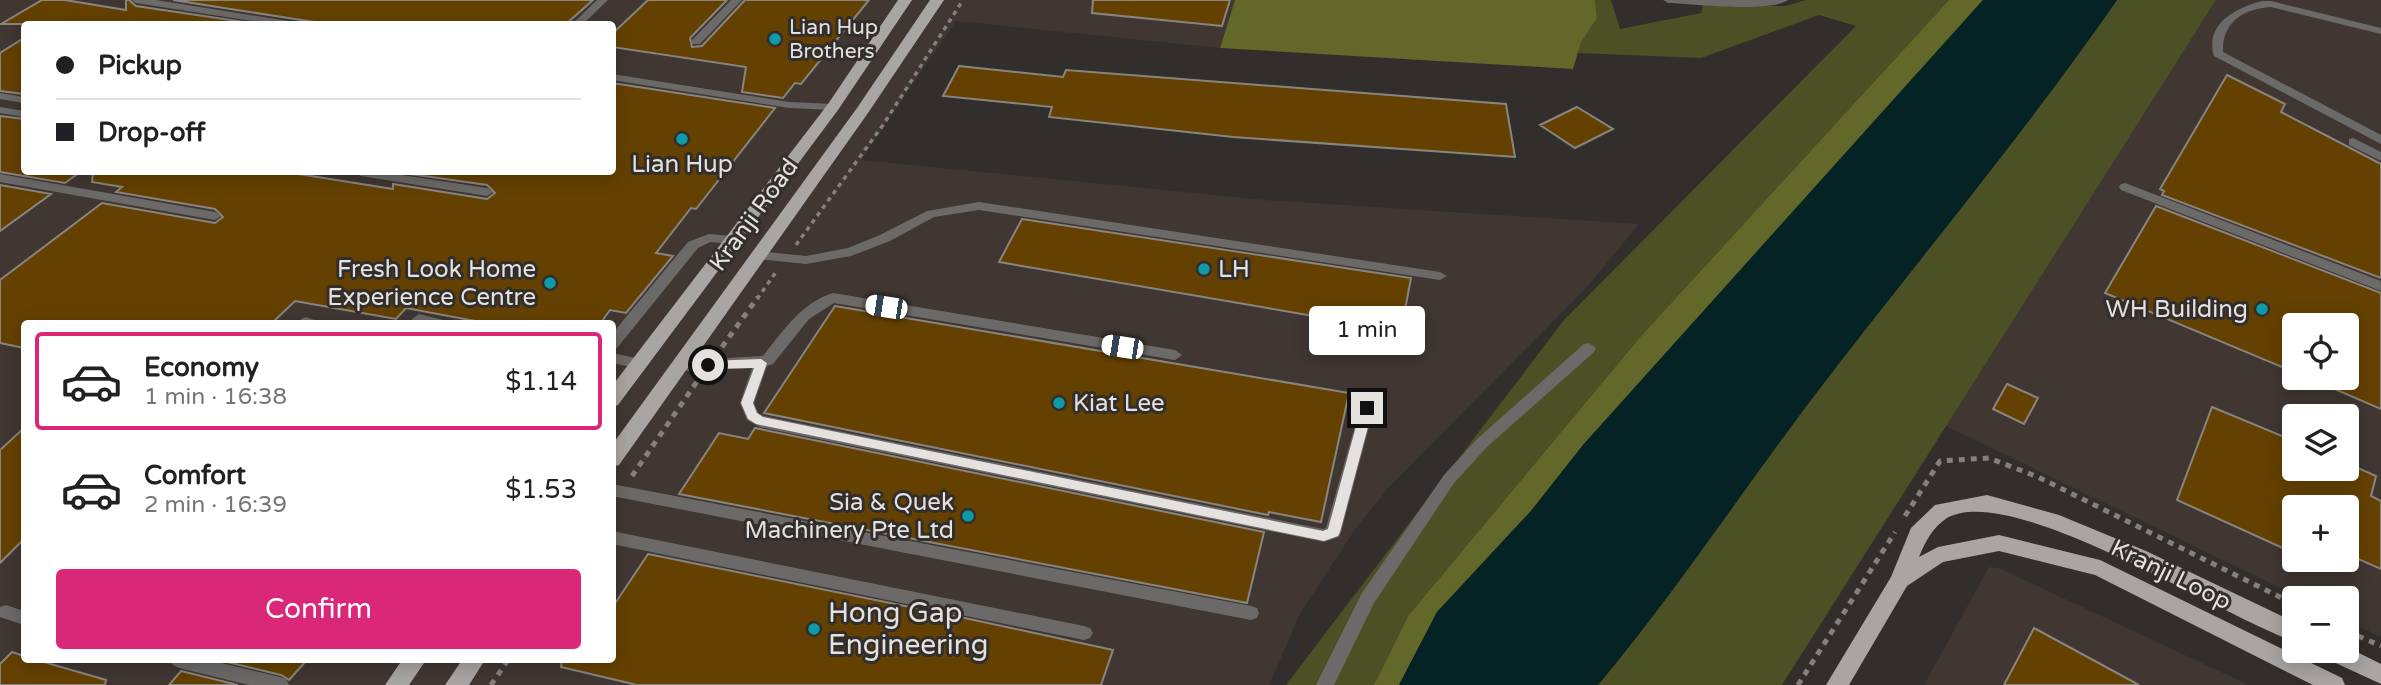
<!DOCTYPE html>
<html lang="en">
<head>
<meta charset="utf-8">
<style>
	body { margin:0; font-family:"Varela Round",sans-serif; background:#f6f6f6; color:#202124; height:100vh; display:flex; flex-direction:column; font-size:26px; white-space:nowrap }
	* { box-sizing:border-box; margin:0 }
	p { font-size:23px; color:#757577 }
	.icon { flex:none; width:38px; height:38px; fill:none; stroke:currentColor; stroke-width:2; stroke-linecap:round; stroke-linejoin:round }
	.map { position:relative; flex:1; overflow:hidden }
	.drawer { position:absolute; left:21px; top:320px; width:595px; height:343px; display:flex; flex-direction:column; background:#fff; border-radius:7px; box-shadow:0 4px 18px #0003 }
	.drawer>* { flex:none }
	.top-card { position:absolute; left:21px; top:21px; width:595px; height:154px; border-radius:7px; box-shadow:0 4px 18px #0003; display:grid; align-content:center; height:154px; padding:0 35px; background:#fff }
	.tools { position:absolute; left:2282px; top:313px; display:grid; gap:14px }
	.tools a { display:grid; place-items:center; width:77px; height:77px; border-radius:7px; background:#fff; box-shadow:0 4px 18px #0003; font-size:35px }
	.end { position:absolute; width:32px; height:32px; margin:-16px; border:9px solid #e4e1df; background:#111; box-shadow:0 0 0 4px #111 }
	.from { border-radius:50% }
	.bubble { position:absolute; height:49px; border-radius:7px; background:#fff; box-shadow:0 4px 18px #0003; font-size:23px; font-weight:600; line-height:49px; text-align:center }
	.car { position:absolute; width:21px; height:42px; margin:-21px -10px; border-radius:9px; box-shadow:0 0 5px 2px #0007; background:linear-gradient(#fff 24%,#345 0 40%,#fff 0 76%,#345 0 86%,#fff 0) }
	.top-card b { display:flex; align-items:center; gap:24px; height:66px; font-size:26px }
	.top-card b+b { border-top:2px solid #e0e0e0 }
	.top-card i { width:18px; height:18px; background:#202124 }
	ul { padding:12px 0 0; list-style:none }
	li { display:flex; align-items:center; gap:21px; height:98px; margin:0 14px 10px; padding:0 21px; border:4px solid transparent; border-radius:7px }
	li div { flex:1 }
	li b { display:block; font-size:26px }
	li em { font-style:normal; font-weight:600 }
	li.selected { border-color:#db2777 }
	li>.icon { width:63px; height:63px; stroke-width:1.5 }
	.action { display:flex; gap:14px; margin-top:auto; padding:14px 35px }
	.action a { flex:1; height:80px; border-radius:7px; background:#db2777; color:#fff; font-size:28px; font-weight:600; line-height:80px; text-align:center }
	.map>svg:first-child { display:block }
	.built { fill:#403632; fill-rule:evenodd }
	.green { fill:#4b5025 }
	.forest { fill:#626829 }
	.water { fill:#052325 }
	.building { fill:#644100; stroke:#888581; stroke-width:2 }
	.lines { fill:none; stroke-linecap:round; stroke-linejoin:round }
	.path-far1 { stroke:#84807e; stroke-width:3.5; stroke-dasharray:4.5 4.5; stroke-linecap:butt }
	.path { stroke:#84807e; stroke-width:5; stroke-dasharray:6 6; stroke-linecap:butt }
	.service { fill:#6c6a69; fill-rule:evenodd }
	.primary { fill:#a9a5a2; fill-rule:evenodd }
	.route { fill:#e4e1df }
	.culture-dot { fill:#0f9aa8; stroke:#322e2c; stroke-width:2.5 }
	.labels { text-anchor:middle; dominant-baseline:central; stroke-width:6; stroke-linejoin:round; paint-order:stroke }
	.far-poi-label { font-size:21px; fill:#e4e1df; stroke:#322e2c; text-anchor:start }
	.poi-label { font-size:24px; fill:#e4e1df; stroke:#322e2c; text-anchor:end }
	.street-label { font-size:24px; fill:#e4e1df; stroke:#322e2c }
	.near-poi-label { font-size:28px; fill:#e4e1df; stroke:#322e2c; text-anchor:start }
</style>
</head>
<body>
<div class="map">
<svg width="2381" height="685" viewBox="0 0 2381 685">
	<rect width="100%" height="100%" fill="#322e2c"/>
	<path class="built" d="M0,0H1235L1220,48L956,21L861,160L1265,200L1639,224L1587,287L1389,487L1356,528L1301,612L1269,685H0ZM24,24H612V172H24ZM24,324H612V660H24Z
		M2216,0H2381V637L2347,621V598H2301L1944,425ZM2294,326H2347V378H2294ZM2294,416H2347V469H2294ZM2294,508H2347V560H2294Z
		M1989,567L1999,568L2249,685H1924Z"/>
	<path class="green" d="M1595,0H1611L1620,29L1701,13L1703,5L1785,6L1806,0H1949L1641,336L1408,616L1374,685H1286L1564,320L1856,26L1819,15L1701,58L1577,53L1580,42L1597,18Z
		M2117,0H2216L1782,685H1598C1680,587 1749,480 1827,379C1924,253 2026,131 2117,0Z"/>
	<path class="forest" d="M1235,0H1595L1597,18L1581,42L1573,69L1220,48Z
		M1949,0H1983L1583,445L1531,511L1437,612L1399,685H1374L1408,616L1641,336Z"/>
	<path class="water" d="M1983,0H2117C2026,131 1924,253 1827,379C1749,480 1680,587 1598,685H1399L1437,612L1531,511L1583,445Z"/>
	<path class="building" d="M42,0H65L126,10V0H129L136,6L257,24H1Z
		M173,0H593L566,24H327Z
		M648,0H727L690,38L692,47L702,46L745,0H869L801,84L795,83L783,98L742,92L746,67L612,47V34Z
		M1093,0H1230L1222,26L1092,13Z
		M24,38V94L0,91V53Z
		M959,66L1063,77L1066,70L1506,104L1515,157L1233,137L1049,117L1052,107L943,96Z
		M2227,75L2285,104L2281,112L2381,164V278L2162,195L2164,191L2160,189Z
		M612,83L775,108L696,209L691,208L656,253L673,256L626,313L610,310L600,324H491L406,308L396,319L295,301L271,324H24V348L0,343V280L102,203L215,223L223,217L215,209L116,192L122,187L92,182L93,172H286L393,189V184L487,199L495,193L487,185L396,172H612Z
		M1577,107L1613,129L1575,148L1540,125Z
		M0,116L24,119V172H80L65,183L0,172Z
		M0,185L51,194L0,231Z
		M2156,206L2381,293V409L2309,378H2347V326H2294V372L2105,293Z
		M1022,219L1411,278L1401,331L999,262Z
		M835,306L1349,393L1321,522L1269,512L1268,515L764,413Z
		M2007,384L2038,398L2024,424L1993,409Z
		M2212,407L2294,441V469H2347V463L2376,476L2371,496L2381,501V569L2347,554V508H2294V553L2177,500Z
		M24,428V539L0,563V450Z
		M755,428L1264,532L1247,603L679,494L719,433L748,439Z
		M648,554L974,620L1113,650L1101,685H637L561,667L562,660H612V608Z
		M2034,628L2139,685H2004Z
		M12,652L24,656V660H37L106,680L105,685H0V664Z
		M219,660H307L289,680L281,675Z
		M181,671L238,685H169Z"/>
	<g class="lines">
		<path class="path-far1" d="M796,245L883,125L963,0
			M757,299L776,272"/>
		<path class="path" d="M722,347L758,297
			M632,476L698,380
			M1905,516L1940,461L1989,458L2038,477L2294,604
			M2347,631L2381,646
			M491,685L508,660
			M1798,685L1895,532"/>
		<path class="service" d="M131,0H156L288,21L293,24H271L136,3Z
			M597,0H608L583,24H572Z
			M731,0H742L700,44H692V40Z
			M1663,0H1788C1769,13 1694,4 1668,3Z
			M2263,1H2271L2381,28V34L2271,7C2243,9 2222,22 2223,52L2381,135V144L2214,56C2204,24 2237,7 2263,1Z
			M612,74L789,102L833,104L839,107L833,110L789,108L612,80Z
			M0,93L24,97V103L0,99Z
			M0,107L24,111V117L0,113Z
			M2353,138L2381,152V161L2349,145V139Z
			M355,172H382L487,188L493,192L487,196L361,176Z
			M0,174L215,212L221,216L215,220L0,182Z
			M2125,183L2381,281V291L2121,190L2119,187L2121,184Z
			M979,202L1440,272L1447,276L1440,280L979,210L934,217L890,241L851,256L806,264L758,259L751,255L758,251L806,256L848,248L880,235L927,211Z
			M709,234L733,236L739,240L733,244L710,242L698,248L617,348L612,349V334L688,242Z
			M833,293L1175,350L1182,355L1175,360L834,303L809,319L773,364L767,366L754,403L758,413L764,416L1323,529L1326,528L1360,408L1362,404H1372L1374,408L1341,532L1339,537L1324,542L760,427L747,420L740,403L752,368L678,371L671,366L678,361L763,356C783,331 801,303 833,293Z
			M419,314L447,321L449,324L414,322L412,319Z
			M306,317L317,321L319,324H300L301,319Z
			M1589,343L1596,348L1594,352L1487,447L1454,483L1374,603L1334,685H1316L1362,593L1444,475L1477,439L1584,344Z
			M612,353L645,360L647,364L640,369L612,363Z
			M612,484L1251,606L1257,608L1259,613L1257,618L1251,620L612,496Z
			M612,531L1084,626L1090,628L1093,633L1090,638L1084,640L612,544Z
			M6,605L24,611V625L0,617V607Z
			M170,660H209L280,677L286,679L289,685H249L179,668L173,665Z"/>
		<path class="primary" d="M898,0H912L838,110L618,405L612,407V386L828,104Z
			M930,0H944L868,113L619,465L612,467V445L857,108Z
			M1987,495L2059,515L2146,551L2294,622V641C2224,618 2012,481 1947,518C1933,527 1925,542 1919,557L1938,547L1999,535L2100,560L2342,678L2345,685H2313L2095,575L1999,551L1943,562L1907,586L1849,685H1826L1891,577L1911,528L1935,505Z
			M2347,647L2381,664V684L2325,658L2322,651H2347Z
			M402,660H426L409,685H385Z
			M462,660H485L469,685H445Z"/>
	</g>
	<path class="route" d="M761,359L767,363L753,403L757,413L763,417L1323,531L1328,529L1361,408L1367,403L1373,408L1340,532L1338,536L1324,541L756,424L748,419L741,403L754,368L708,369L703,365L708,361Z"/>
	<g class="culture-dot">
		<circle cx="775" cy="39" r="7"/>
		<circle cx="682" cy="139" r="7"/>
		<circle cx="1204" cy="269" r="7"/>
		<circle cx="550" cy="283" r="7"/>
		<circle cx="2262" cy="309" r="7"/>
		<circle cx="1059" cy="403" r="7"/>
		<circle cx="968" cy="516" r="7"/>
		<circle cx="814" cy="629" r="7"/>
	</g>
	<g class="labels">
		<g class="far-poi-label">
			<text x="789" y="27">Lian Hup<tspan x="789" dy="24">Brothers</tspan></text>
		</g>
		<g class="poi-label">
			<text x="682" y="164" text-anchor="middle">Lian Hup</text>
			<text x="536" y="269">Fresh Look Home<tspan x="536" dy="28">Experience Centre</tspan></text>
			<text x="1218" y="269" text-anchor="start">LH</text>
			<text x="2248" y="309">WH Building</text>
			<text x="1073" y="403" text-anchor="start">Kiat Lee</text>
			<text x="954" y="502">Sia &amp; Quek<tspan x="954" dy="28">Machinery Pte Ltd</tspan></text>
		</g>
		<g class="street-label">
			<text transform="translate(754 215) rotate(-54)">Kranji Road</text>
			<text transform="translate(2171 575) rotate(26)">Kranji Loop</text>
		</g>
		<g class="near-poi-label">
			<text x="828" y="613">Hong Gap<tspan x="828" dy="32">Engineering</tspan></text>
		</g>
	</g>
</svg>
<div class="tools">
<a><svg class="icon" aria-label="locate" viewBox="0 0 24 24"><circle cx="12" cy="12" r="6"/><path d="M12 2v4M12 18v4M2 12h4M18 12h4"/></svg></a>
<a><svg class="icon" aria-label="layers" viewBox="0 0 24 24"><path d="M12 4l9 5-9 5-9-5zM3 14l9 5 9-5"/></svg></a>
<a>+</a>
<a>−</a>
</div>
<i class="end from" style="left:708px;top:365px"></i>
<i class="end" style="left:1367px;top:408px"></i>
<div class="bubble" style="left:1309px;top:306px;width:116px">1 min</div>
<i class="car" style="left:886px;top:307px;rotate:279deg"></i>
<i class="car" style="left:1122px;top:347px;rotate:279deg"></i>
<div class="top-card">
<b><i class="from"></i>Pickup</b>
<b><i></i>Drop-off</b>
</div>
<section class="drawer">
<ul>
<li class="selected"><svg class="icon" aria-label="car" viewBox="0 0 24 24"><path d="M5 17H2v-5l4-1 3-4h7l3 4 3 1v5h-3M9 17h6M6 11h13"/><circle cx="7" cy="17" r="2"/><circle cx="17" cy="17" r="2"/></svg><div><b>Economy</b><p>1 min · 16:38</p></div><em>$1.14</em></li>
<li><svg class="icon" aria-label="car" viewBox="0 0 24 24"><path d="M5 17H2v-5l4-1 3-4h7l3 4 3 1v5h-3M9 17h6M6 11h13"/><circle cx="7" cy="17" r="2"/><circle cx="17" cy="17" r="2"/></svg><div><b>Comfort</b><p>2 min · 16:39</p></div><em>$1.53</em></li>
</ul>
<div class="action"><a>Confirm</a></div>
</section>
</div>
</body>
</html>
